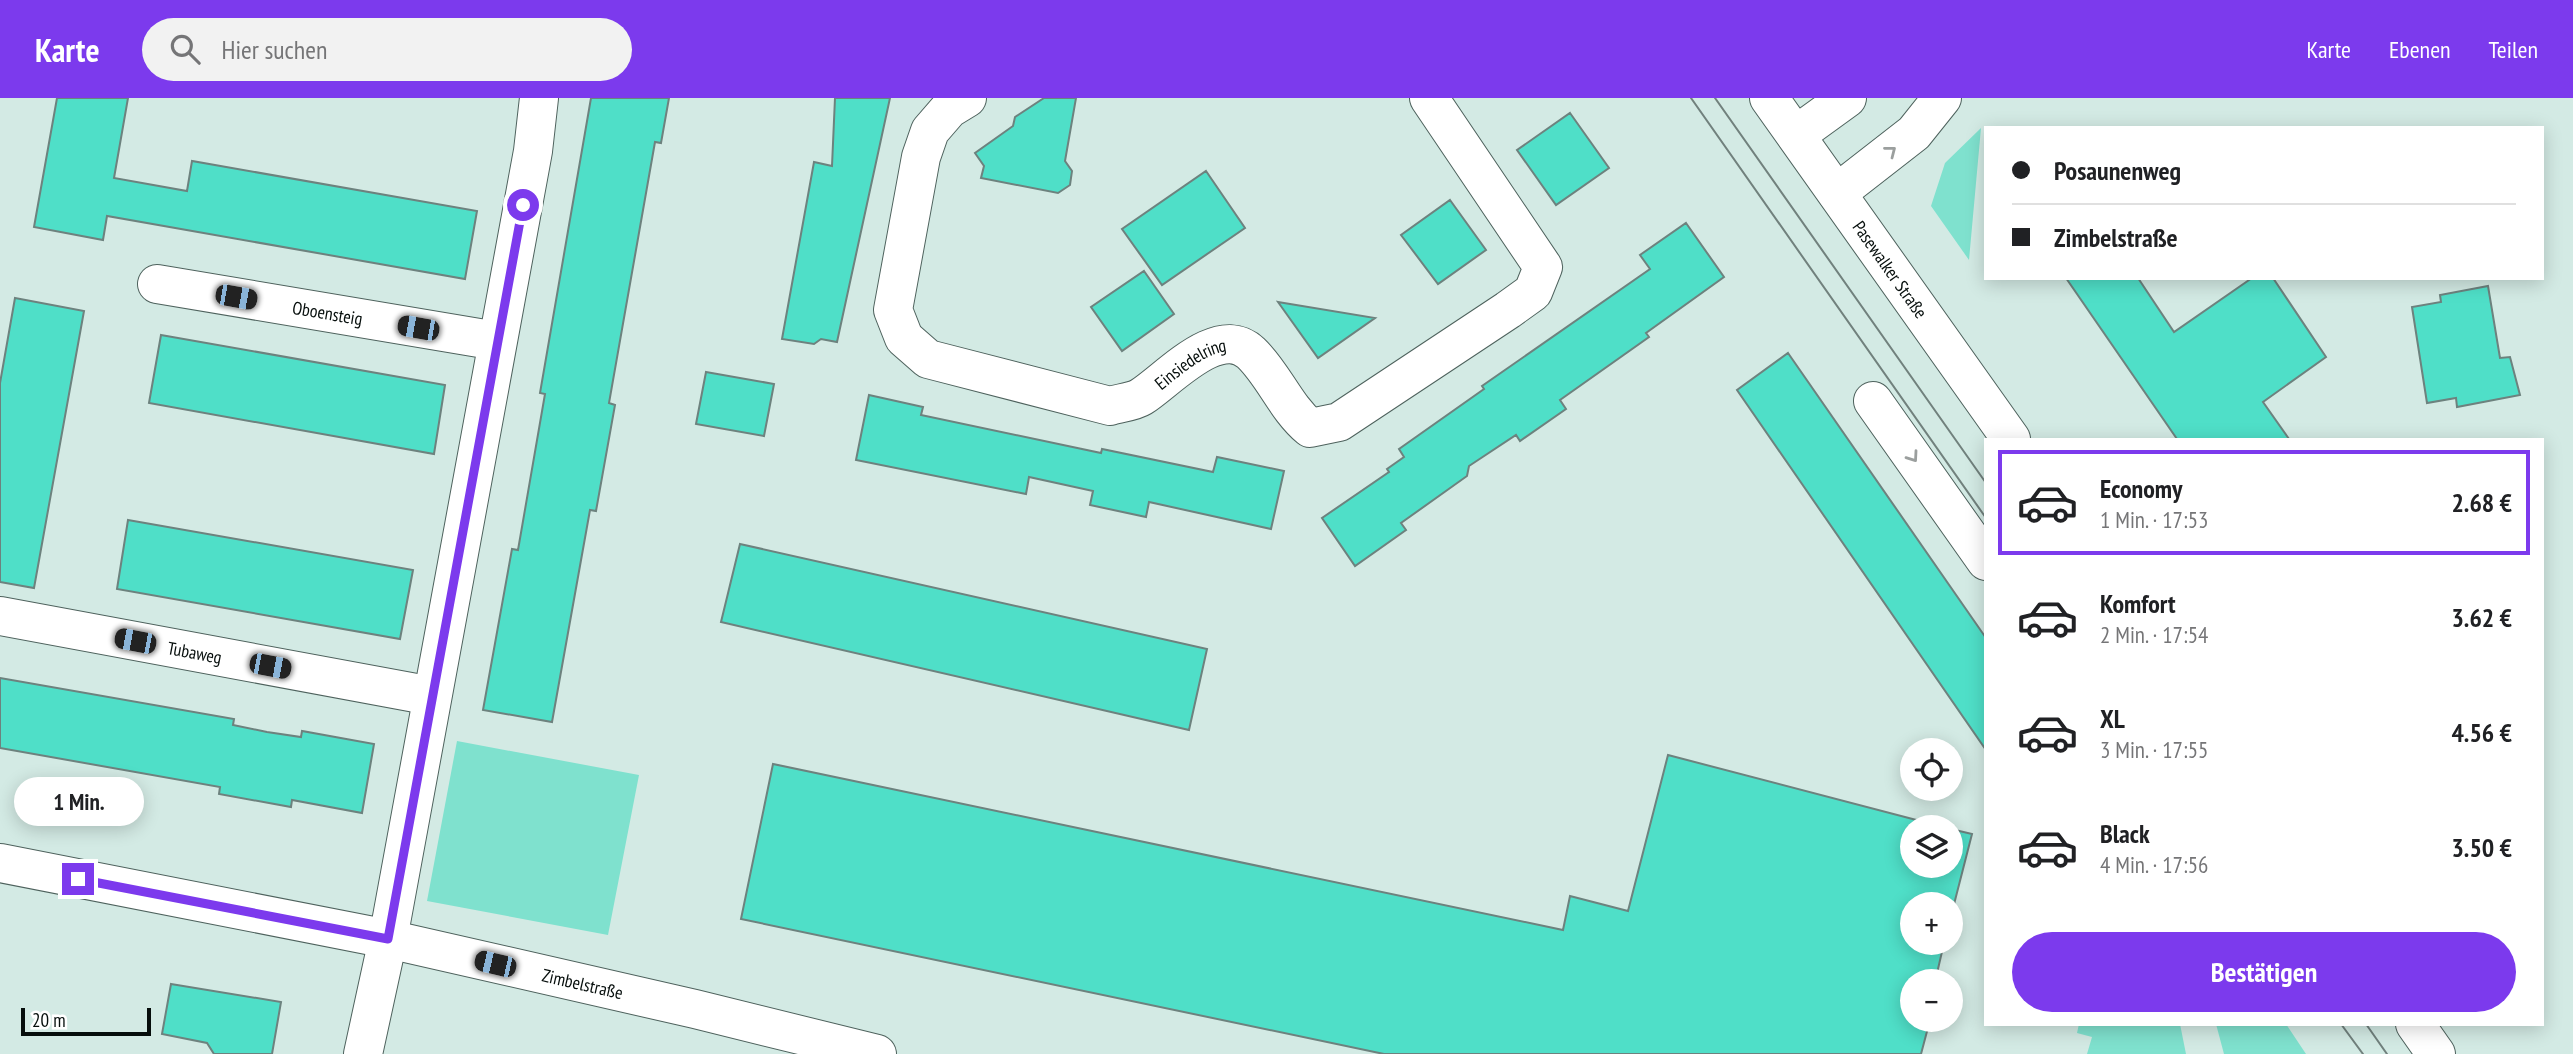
<!DOCTYPE html>
<html lang="de">
<head>
<meta charset="utf-8">
<style>
	body { margin:0; font-family:"PT Sans Narrow",sans-serif; background:#f2f2f2; color:#202124; height:100vh; display:flex; flex-direction:column; font-size:26px; white-space:nowrap }
	* { box-sizing:border-box; margin:0 }
	p { font-size:23px; color:#757577 }
	.icon { flex:none; width:38px; height:38px; fill:none; stroke:currentColor; stroke-width:2; stroke-linecap:round; stroke-linejoin:round }
	.map { position:relative; flex:1; overflow:hidden }
	.side { position:absolute; left:1984px; top:340px; width:560px; height:588px; display:flex; flex-direction:column; background:#fff; border-radius:0px; box-shadow:0 4px 18px #0003 }
	.side>* { flex:none }
	.hud { position:absolute; left:1984px; top:28px; width:560px; height:154px; border-radius:0px; box-shadow:0 4px 18px #0003; display:grid; align-content:center; height:154px; padding:0 28px; background:#fff }
	.tools { position:absolute; left:1900px; top:640px; display:grid; gap:14px }
	.tools a { display:grid; place-items:center; width:63px; height:63px; border-radius:50%; background:#fff; box-shadow:0 4px 18px #0003; font-size:35px }
	.scale { position:absolute; left:21px; bottom:18px; width:130px; box-sizing:border-box; padding-left:7px; border:4px solid #060e0c; border-top:0; font-size:19px; line-height:24px; white-space:nowrap; color:#060e0c; -webkit-text-stroke:5px #fff; paint-order:stroke }
	.end { position:absolute; width:32px; height:32px; margin:-16px; border:9px solid #7c3aed; background:#fff; box-shadow:0 0 0 4px #fff }
	.from { border-radius:50% }
	.bubble { position:absolute; height:49px; border-radius:24px; background:#fff; box-shadow:0 4px 18px #0003; font-size:23px; font-weight:600; line-height:49px; text-align:center }
	.car { position:absolute; width:21px; height:42px; margin:-21px -10px; border-radius:9px; box-shadow:0 0 5px 2px #0007; background:linear-gradient(#222 24%,#8ab4d8 0 40%,#222 0 76%,#8ab4d8 0 86%,#222 0) }
	.hud b { display:flex; align-items:center; gap:24px; height:66px; font-size:26px }
	.hud b+b { border-top:2px solid #e0e0e0 }
	.hud i { width:18px; height:18px; background:#202124 }
	ul { padding:12px 0 0; list-style:none }
	li { display:flex; align-items:center; gap:21px; height:105px; margin:0 14px 10px; padding:0 14px; border:4px solid transparent; border-radius:0px }
	li div { flex:1 }
	li b { display:block; font-size:26px }
	li em { font-style:normal; font-weight:600 }
	li.selected { border-color:#7c3aed }
	li>.icon { width:63px; height:63px; stroke-width:1.5 }
	.button { display:flex; gap:14px; margin-top:auto; padding:14px 28px }
	.button a { flex:1; height:80px; border-radius:42px; background:#7c3aed; color:#fff; font-size:28px; font-weight:600; line-height:80px; text-align:center }
	header { display:flex; align-items:center; gap:42px; box-sizing:border-box; height:98px; padding:0 35px; background:#7c3aed; color:#fff }
	header strong { font-size:33px }
	nav { display:flex; gap:38px; margin-inline-start:auto; font-size:24px }
	.search { width:490px; height:63px; background:#f2f2f2; display:flex; align-items:center; gap:18px; box-sizing:border-box; padding:0 24px; border-radius:38px; color:#757577; font-size:26px }
	.map>svg:first-child { display:block }
	.green { fill:#7fe1ce }
	.building { fill:#4fdfc8; stroke:#6d827e; stroke-width:2 }
	.lines { fill:none; stroke-linecap:round; stroke-linejoin:round }
	.minor-casing { stroke:#4e625d; stroke-width:40 }
	.major-casing { stroke:#4e625d; stroke-width:40 }
	.minor { stroke:#fff; stroke-width:38 }
	.major { stroke:#fff; stroke-width:38 }
	.tram { stroke:#71817d; stroke-width:2 }
	.oneway { stroke:#9b9f9e }
	.route { stroke:#7c3aed; stroke-width:9 }
	.labels { text-anchor:middle; dominant-baseline:central; stroke-width:5; stroke-linejoin:round; paint-order:stroke }
	.street-label { font-size:18px; fill:#060e0c; stroke:#fff }
</style>
</head>
<body>
<header>
<strong>Karte</strong>
<div class="search"><svg class="icon" aria-label="search" viewBox="0 0 24 24"><circle cx="10" cy="10" r="6"/><path d="M15 15l6 6"/></svg>Hier suchen</div>
<nav><a>Karte</a><a>Ebenen</a><a>Teilen</a></nav>
</header>
<div class="map">
<svg width="2573" height="956" viewBox="0 0 2573 956">
	<rect width="100%" height="100%" fill="#d3eae4"/>
	<path class="green" d="M1981,30L1969,162L1931,108L1945,65Z
		M457,643L639,677L608,837L427,803Z
		M2079,926H2180L2186,956H2087L2092,939L2077,935Z
		M2216,926H2286L2306,956H2224Z"/>
	<path class="building" d="M57,0H128L114,80L187,93L192,63L477,113L465,181L107,118L103,142L34,129Z
		M591,0H669L661,45L655,44L609,305L615,307L596,413L590,412L552,624L483,612L512,451L518,452L545,296L540,295Z
		M835,0H890L837,244L821,241L814,246L782,241L814,64L832,68Z
		M1044,0H1076L1065,63L1072,73L1070,87L1058,95L981,80L984,68L975,55L1013,28L1015,19Z
		M1570,15L1609,70L1556,107L1517,52Z
		M1206,73L1245,130L1162,187L1122,131Z
		M1450,102L1486,152L1438,186L1401,137Z
		M1686,125L1724,179L1646,235L1649,239L1560,302L1566,311L1520,343L1516,337L1469,368L1467,378L1401,425L1406,432L1355,468L1322,420L1389,374L1387,371L1404,359L1399,351L1484,291L1482,288L1650,171L1640,157Z
		M1144,173L1174,216L1122,253L1091,209Z
		M2066,180H2138L2174,234L2252,180H2273L2326,259L2263,304L2289,341H2177Z
		M2488,188L2500,260L2510,259L2520,297L2457,309L2456,300L2427,305L2412,209L2441,204L2440,197Z
		M15,200L84,213L34,490L0,484V285Z
		M1278,204L1375,220L1318,260Z
		M161,237L445,287L434,356L149,305Z
		M1788,255L1986,540V652L1737,292Z
		M706,274L774,286L764,338L696,326Z
		M869,297L923,309L921,317L1101,355L1102,351L1213,374L1217,359L1284,373L1271,431L1149,404L1146,419L1090,407L1093,393L1029,379L1026,396L856,362Z
		M128,422L413,472L400,541L117,491Z
		M740,446L1207,551L1189,632L721,524Z
		M0,580L234,621L233,627L267,634L301,639L302,633L374,646L362,715L292,702L291,709L219,696L220,689L0,650Z
		M1668,657L1947,730H1913V768H1951V731L1972,736L1951,818V807H1913V845H1944L1935,884H1913V922H1930L1921,956H1384L741,821L773,666L1563,832L1570,798L1628,813Z
		M171,886L281,904L272,956H214L207,945L162,936Z"/>
	<g class="lines">
		<g class="minor-casing">
			<g id="minor">
				<path id="s1" d="M967,0L949,11L930,33L921,59L893,212L904,240L928,261L1110,308C1119,305 1133,304 1141,299C1167,283 1218,224 1251,255C1274,277 1285,309 1310,330L1339,324L1508,212L1533,194L1543,169L1429,0"/>
				<path id="s2" d="M157,186L497,243"/>
				<path d="M1873,303L1986,463"/>
				<path id="s3" d="M0,518L432,598"/>
				<path id="s4" d="M0,765L388,841L695,911L877,956"/>
				<path d="M363,956L388,841L533,53L539,0"/>
			</g>
		</g>
		<g class="major-casing">
			<g id="major">
				<path id="s5" d="M1769,0L2011,341"/>
				<path d="M1796,37L1847,0"/>
				<path d="M1837,95L1914,35L1942,0"/>
				<path d="M2415,926L2436,956"/>
			</g>
		</g>
		<use href="#minor" class="minor"/>
		<use href="#major" class="major"/>
		<path class="tram" d="M1691,0L1986,420
			M1715,0L1986,385
			M2341,926L2363,956
			M2366,926L2387,956"/>
	</g>
	<defs><path id="oneway-chevron" d="M-2-3.5L2.5 0L-2 3.5" fill="none" stroke-width="1.6" stroke-linecap="round" stroke-linejoin="round" transform="scale(1.75)"/></defs>
	<g class="oneway">
		<use href="#oneway-chevron" transform="translate(1891 53) rotate(-38)"/>
		<use href="#oneway-chevron" transform="translate(1913 359) rotate(55)"/>
	</g>
	<g class="lines">
		<path class="route" d="M78,781L388,841L523,107"/>
	</g>
	<g class="labels">
		<g class="street-label">
			<text stroke="none"><textPath href="#s5" startOffset="210">Pasewalker Straße</textPath></text>
			<text stroke="none"><textPath href="#s2" startOffset="173">Oboensteig</textPath></text>
			<text stroke="none"><textPath href="#s1" startOffset="576">Einsiedelring</textPath></text>
			<text stroke="none"><textPath href="#s3" startOffset="198">Tubaweg</textPath></text>
			<text stroke="none"><textPath href="#s4" startOffset="595">Zimbelstraße</textPath></text>
		</g>
	</g>
</svg>
<div class="tools">
<a><svg class="icon" aria-label="locate" viewBox="0 0 24 24"><circle cx="12" cy="12" r="6"/><path d="M12 2v4M12 18v4M2 12h4M18 12h4"/></svg></a>
<a><svg class="icon" aria-label="layers" viewBox="0 0 24 24"><path d="M12 4l9 5-9 5-9-5zM3 14l9 5 9-5"/></svg></a>
<a>+</a>
<a>−</a>
</div>
<div class="scale">20 m</div>
<i class="end from" style="left:523px;top:107px"></i>
<i class="end" style="left:78px;top:781px"></i>
<div class="bubble" style="left:14px;top:679px;width:130px">1 Min.</div>
<i class="car" style="left:236px;top:199px;rotate:100deg"></i>
<i class="car" style="left:418px;top:230px;rotate:280deg"></i>
<i class="car" style="left:135px;top:543px;rotate:281deg"></i>
<i class="car" style="left:270px;top:568px;rotate:101deg"></i>
<i class="car" style="left:495px;top:866px;rotate:283deg"></i>
<div class="hud">
<b><i class="from"></i>Posaunenweg</b>
<b><i></i>Zimbelstraße</b>
</div>
<section class="side">
<ul>
<li class="selected"><svg class="icon" aria-label="car" viewBox="0 0 24 24"><path d="M5 17H2v-5l4-1 3-4h7l3 4 3 1v5h-3M9 17h6M6 11h13"/><circle cx="7" cy="17" r="2"/><circle cx="17" cy="17" r="2"/></svg><div><b>Economy</b><p>1 Min. · 17:53</p></div><em>2.68 €</em></li>
<li><svg class="icon" aria-label="car" viewBox="0 0 24 24"><path d="M5 17H2v-5l4-1 3-4h7l3 4 3 1v5h-3M9 17h6M6 11h13"/><circle cx="7" cy="17" r="2"/><circle cx="17" cy="17" r="2"/></svg><div><b>Komfort</b><p>2 Min. · 17:54</p></div><em>3.62 €</em></li>
<li><svg class="icon" aria-label="car" viewBox="0 0 24 24"><path d="M5 17H2v-5l4-1 3-4h7l3 4 3 1v5h-3M9 17h6M6 11h13"/><circle cx="7" cy="17" r="2"/><circle cx="17" cy="17" r="2"/></svg><div><b>XL</b><p>3 Min. · 17:55</p></div><em>4.56 €</em></li>
<li><svg class="icon" aria-label="car" viewBox="0 0 24 24"><path d="M5 17H2v-5l4-1 3-4h7l3 4 3 1v5h-3M9 17h6M6 11h13"/><circle cx="7" cy="17" r="2"/><circle cx="17" cy="17" r="2"/></svg><div><b>Black</b><p>4 Min. · 17:56</p></div><em>3.50 €</em></li>
</ul>
<div class="button"><a>Bestätigen</a></div>
</section>
</div>
</body>
</html>
